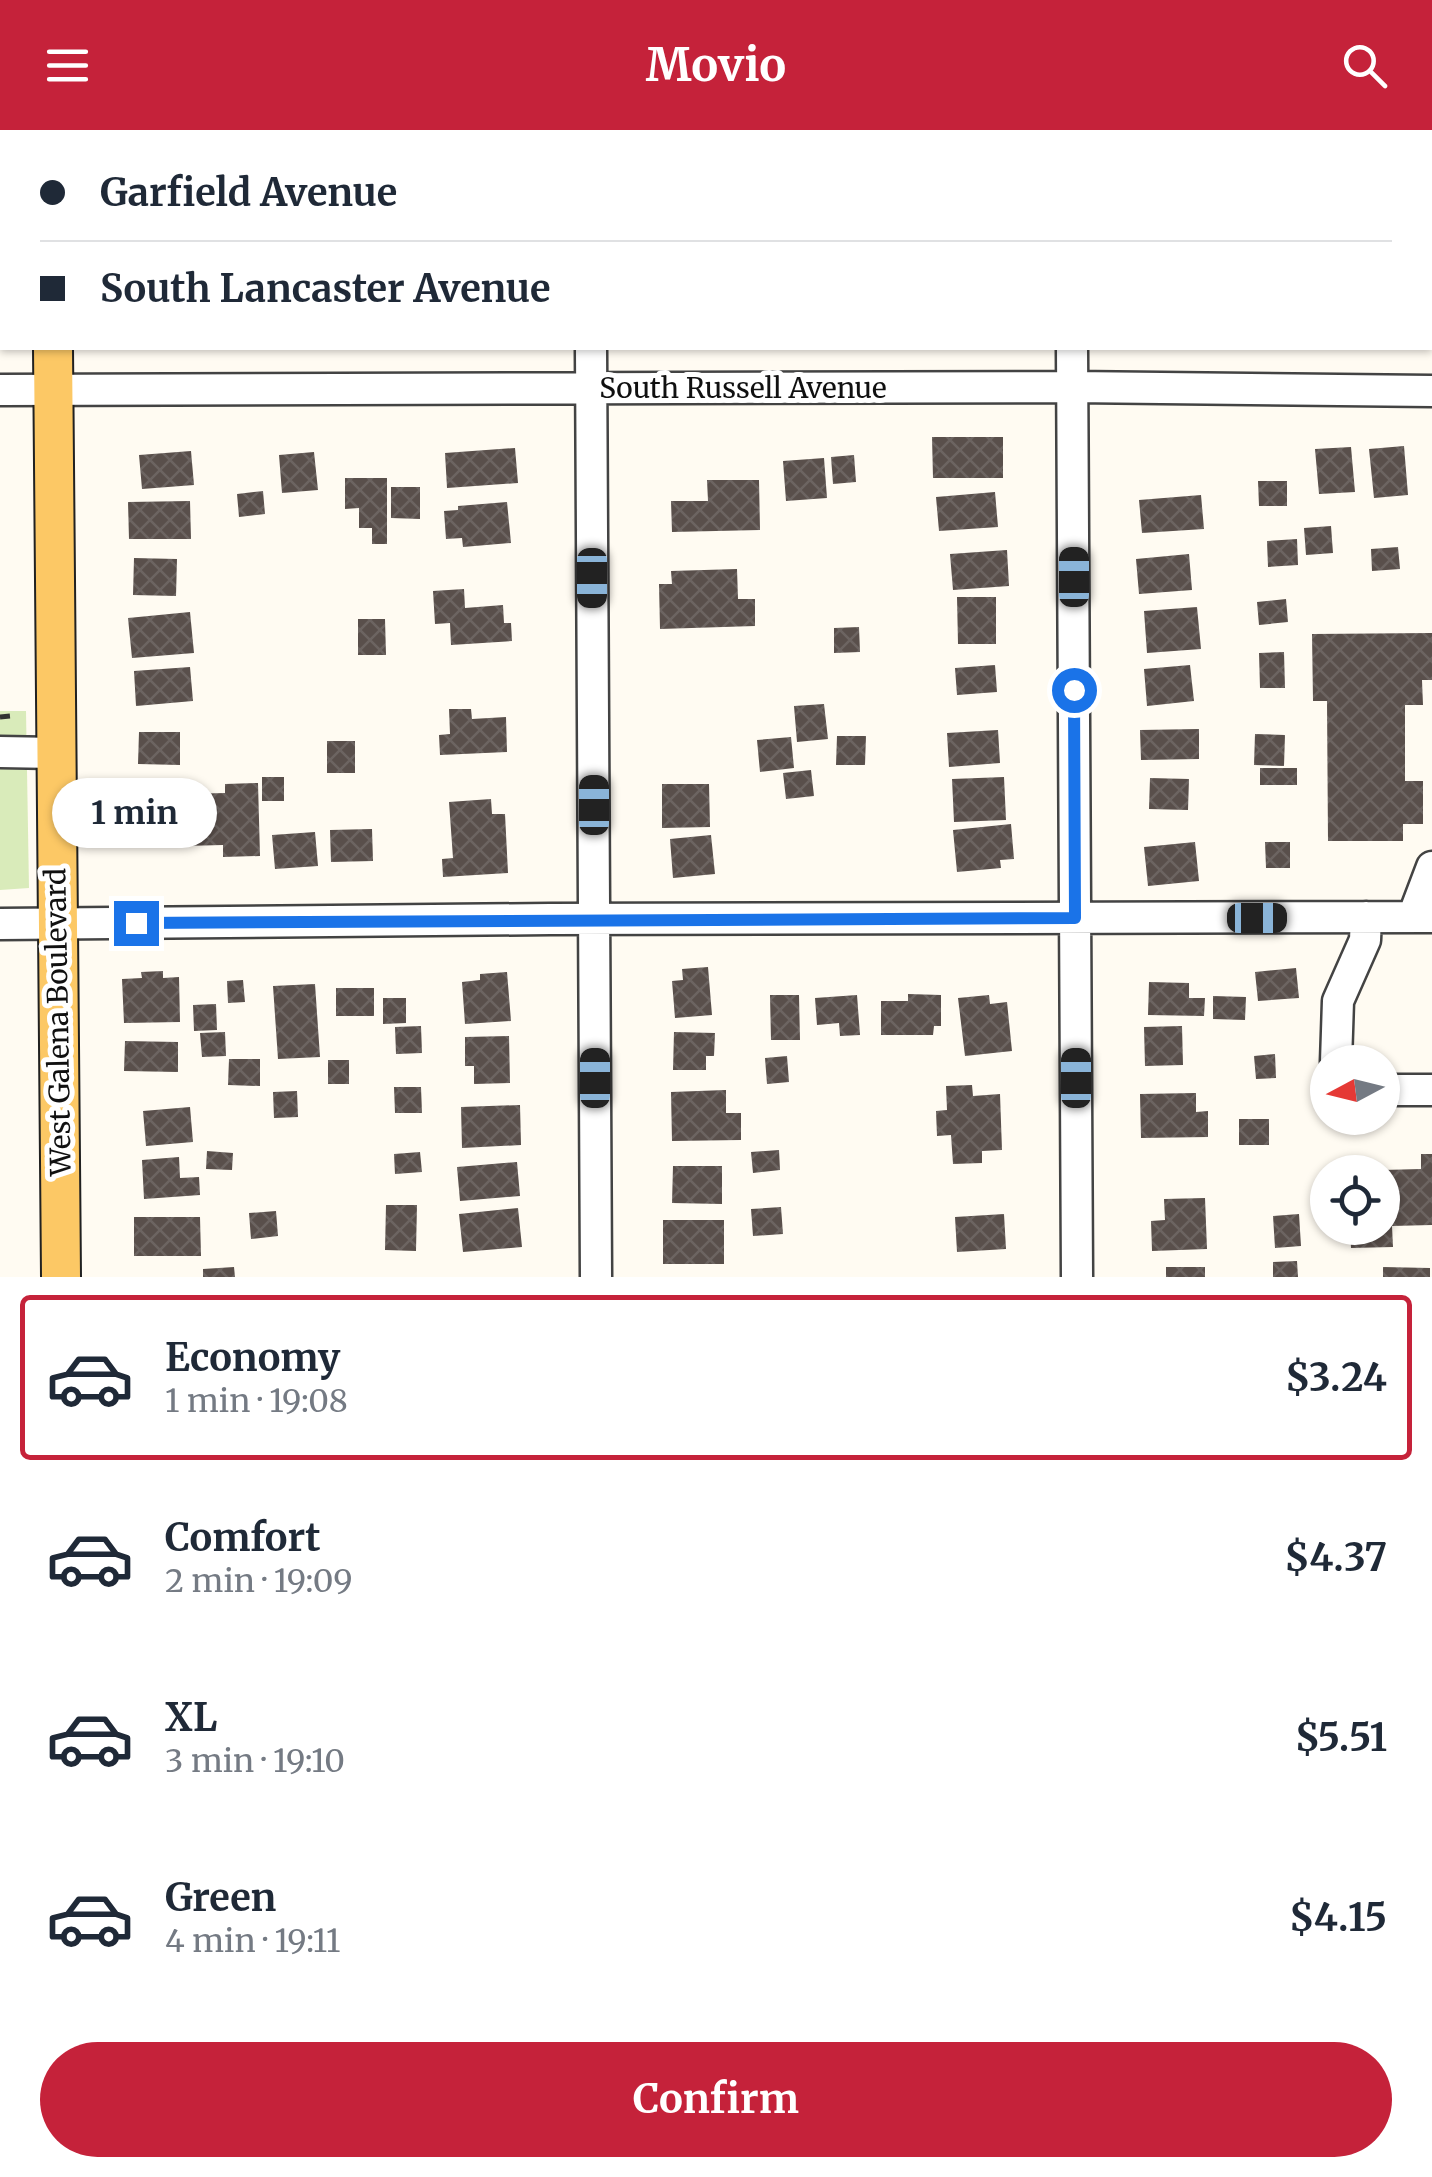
<!DOCTYPE html>
<html lang="en">
<head>
<meta charset="utf-8">
<style>
	body { margin:0; font-family:Merriweather,serif; background:#f2f2f3; color:#1f2937; height:100vh; display:flex; flex-direction:column; font-size:38px; white-space:nowrap }
	* { box-sizing:border-box; margin:0 }
	p { font-size:32px; color:#747a83 }
	.icon { flex:none; width:55px; height:55px; fill:none; stroke:currentColor; stroke-width:2; stroke-linecap:round; stroke-linejoin:round }
	.map { position:relative; height:1147px; overflow:hidden }
	.details { display:flex; flex-direction:column; background:#fff; flex:1 }
	.details>* { flex:none }
	.hud { position:absolute; left:0px; top:0px; width:1432px; height:220px; box-shadow:0 2px 8px #0004; display:grid; align-content:center; height:220px; padding:0 40px; background:#fff }
	.needle { width:65px; rotate:263deg }
	.buttons { position:absolute; left:1310px; top:915px; display:grid; gap:20px }
	.buttons a { display:grid; place-items:center; width:90px; height:90px; border-radius:50%; background:#fff; box-shadow:0 2px 8px #0004; font-size:50px }
	.end { position:absolute; width:45px; height:45px; margin:-22px; border:12px solid #1a73e8; background:#fff; box-shadow:0 0 0 5px #fff }
	.from { border-radius:50% }
	.bubble { position:absolute; height:70px; border-radius:35px; background:#fff; box-shadow:0 2px 8px #0004; font-size:32px; font-weight:700; line-height:70px; text-align:center }
	.car { position:absolute; width:30px; height:60px; margin:-30px -15px; border-radius:12px; box-shadow:0 0 8px 2px #0007; background:linear-gradient(#222 24%,#8ab4d8 0 40%,#222 0 76%,#8ab4d8 0 86%,#222 0) }
	.hud b { display:flex; align-items:center; gap:35px; height:95px; font-size:38px }
	.hud b+b { border-top:2px solid #e0e1e3 }
	.hud i { width:25px; height:25px; background:#1f2937 }
	ul { padding:18px 0 0; list-style:none }
	li { display:flex; align-items:center; gap:30px; height:165px; margin:0 20px 15px; padding:0 20px; border:5px solid transparent; border-radius:10px }
	li div { flex:1 }
	li b { display:block; font-size:38px }
	li em { font-style:normal; font-weight:700 }
	li.current { border-color:#c5223a }
	li>.icon { width:90px; height:90px; stroke-width:1.5 }
	.action { display:flex; gap:20px; margin-top:auto; padding:20px 40px }
	.action a { flex:1; height:115px; border-radius:60px; background:#c5223a; color:#fff; font-size:40px; font-weight:700; line-height:115px; text-align:center }
	header { display:flex; justify-content:space-between; align-items:center; height:130px; padding:0 40px; background:#c5223a; color:#fff; font-size:45px; font-weight:700 }
	.map>svg:first-child { display:block }
	.grass { fill:#d9ebba }
	.building { fill:url(#building-cross-hatch) }
	.lines { fill:none; stroke-linecap:round; stroke-linejoin:round }
	.minor-casing { stroke:#434343; stroke-width:35 }
	.major-casing { stroke:#212121; stroke-width:42 }
	.path { stroke:#323232; stroke-width:5; stroke-dasharray:10 5; stroke-linecap:butt }
	.minor { stroke:#fff; stroke-width:30 }
	.major { stroke:#fcc865; stroke-width:38 }
	.route { stroke:#1a73e8; stroke-width:12 }
	.labels { text-anchor:middle; dominant-baseline:central; stroke-width:10; stroke-linejoin:round; paint-order:stroke }
	.street-label { font-size:28px; fill:#101010; stroke:#fff }
</style>
</head>
<body>
<header><svg class="icon" aria-label="menu" viewBox="0 0 24 24"><path d="M4 6h16M4 12h16M4 18h16"/></svg>Movio<svg class="icon" aria-label="search" viewBox="0 0 24 24"><circle cx="10" cy="10" r="6"/><path d="M15 15l6 6"/></svg></header>
<div class="map">
<svg width="1432" height="1147" viewBox="0 0 1432 1147">
	<defs>
		<pattern id="building-cross-hatch" width="8" height="8" patternUnits="userSpaceOnUse" patternTransform="scale(2.5)"><rect width="8" height="8" fill="#594f4b"/><path d="M0 0l8 8M0 8l8-8" fill="none" stroke="#6c6461"/></pattern>
	</defs>
	<rect width="100%" height="100%" fill="#fffbf2"/>
	<path class="grass" d="M0,581H26L29,758L0,760Z"/>
	<path class="building" d="M932,307H1003V348H933Z
		M1404,316L1408,365L1374,368L1369,319Z
		M1351,317L1355,362L1319,364L1315,319Z
		M515,318L518,353L447,358L445,323Z
		M191,321L194,355L142,359L139,325Z
		M314,322L318,360L282,363L279,325Z
		M854,325L856,352L833,354L831,327Z
		M824,328L827,368L786,371L783,331Z
		M345,348H387V414H372V398H359V378L345,379Z
		M707,350H759L760,400L672,402L671,371H708Z
		M1258,351H1287V376H1259Z
		M391,357H420V389L391,388Z
		M263,361L265,384L239,387L237,364Z
		M995,362L998,397L939,401L936,367Z
		M1201,365L1204,399L1142,403L1139,370Z
		M190,371L191,409H129L128,372Z
		M507,372L511,413L463,417L462,408L446,409L444,381L458,380V376Z
		M1331,396L1333,423L1306,425L1304,398Z
		M1297,409L1298,435L1268,437L1267,411Z
		M1398,417L1400,439L1372,441L1371,419Z
		M1007,420L1009,456L953,460L950,424Z
		M1189,424L1192,460L1139,464L1136,429Z
		M134,428L177,429L176,466L133,465Z
		M737,439L738,469H755V496L660,499L659,454H672L671,441Z
		M464,459L465,478L503,475L504,493H511L512,511L451,515L450,493L435,494L433,461Z
		M957,467H996V514H958Z
		M1286,469L1288,492L1259,495L1257,472Z
		M1197,477L1201,519L1147,523L1144,481Z
		M190,482L194,523L132,528L128,488Z
		M358,489H385L386,525H358Z
		M859,497L860,522L834,523V498Z
		M1432,503V550H1422L1423,575H1405V651H1423V694H1403V711H1328L1327,571H1313L1312,504Z
		M1284,522L1285,558H1260L1259,523Z
		M995,535L997,562L957,565L955,538Z
		M1190,535L1194,571L1147,576L1144,539Z
		M190,537L193,571L136,576L134,541Z
		M824,574L828,609L797,612L794,576Z
		M449,579H471L472,589L506,587L507,622L440,625L439,605L450,604Z
		M1199,599V629L1141,630L1140,600Z
		M998,600L1000,633L949,637L947,603Z
		M139,602H180V635L138,634Z
		M1255,604L1285,605L1284,636L1254,635Z
		M837,606H866L865,635H836Z
		M791,607L794,638L760,642L757,610Z
		M327,611H355V643H327Z
		M1260,638H1297V655H1260Z
		M811,640L814,666L786,669L783,643Z
		M262,647H284V671H262Z
		M1004,647L1006,690L954,692L952,649Z
		M1150,648L1189,649L1188,680L1149,679Z
		M258,653L260,726L223,727V715L144,717L143,665L225,663V654Z
		M662,654H709L710,697L662,698Z
		M491,669L492,684H505L508,743L443,747L442,729L453,728L449,672Z
		M1011,694L1014,729L1000,730L1001,738L957,742L953,700Z
		M372,699L373,731L331,732L330,700Z
		M315,702L318,736L275,739L272,705Z
		M711,705L715,744L673,748L670,709Z
		M1195,712L1199,751L1148,756L1144,717Z
		M1265,712H1290V738H1266Z
		M708,837L712,885L675,888L672,851L683,850L682,839Z
		M1296,838L1299,868L1258,871L1255,842Z
		M163,841V848L179,847L180,892L124,893L122,849L142,848L141,842Z
		M507,842L511,891L465,894L462,852L480,850V844Z
		M243,850L245,872L228,873L227,851Z
		M1149,852L1189,853V868H1205L1204,886L1148,885Z
		M315,854L320,927L278,929L273,856Z
		M336,858H374V886H336Z
		M908,864L941,865V896H934L933,905H881V871H908Z
		M770,865H799L800,910H771Z
		M857,865L860,905L840,906L839,893L817,895L815,868Z
		M989,865L990,874L1007,872L1012,921L965,926L958,868Z
		M1213,866L1246,867L1245,890L1213,889Z
		M383,868H406V893L383,894Z
		M216,874L217,900L194,901L193,875Z
		M421,896L422,923L396,924L395,897Z
		M1182,896L1183,935L1145,936L1144,897Z
		M225,902L226,926L202,927L200,903Z
		M674,902L715,903L714,926H706V940H673Z
		M509,906L510,953L474,954V936H465V907Z
		M125,911L178,912V942L124,941Z
		M1275,924L1276,948L1256,949L1254,926Z
		M787,926L789,952L767,954L765,928Z
		M229,929H260V956L228,955Z
		M328,930H349V954H328Z
		M972,955L973,966L1000,964L1002,1020L982,1021V1033L953,1034L951,1005L937,1006L936,981L947,980L946,956Z
		M394,957H421L422,983H395Z
		M726,960V983H741V1010L672,1011L671,962Z
		M297,961L298,987L274,988L273,962Z
		M1196,963V982L1208,981V1007L1141,1008L1140,964Z
		M520,975L521,1015L462,1018L461,977Z
		M190,977L193,1012L146,1016L143,981Z
		M1239,989H1269V1015H1239Z
		M779,1020L780,1040L753,1043L751,1022Z
		M207,1021L233,1023L232,1040L206,1039Z
		M420,1022L422,1042L395,1044L394,1024Z
		M1421,1024H1432V1095L1392,1096L1393,1117L1351,1118L1350,1098H1382V1040L1421,1039Z
		M179,1027L180,1048L199,1047L200,1065L144,1069L142,1030Z
		M517,1032L520,1066L460,1071L457,1037Z
		M673,1036H722V1074L672,1073Z
		M1205,1068L1207,1119L1152,1121L1151,1091L1165,1090L1164,1069Z
		M386,1075H417L416,1121L385,1120Z
		M781,1077L783,1104L753,1106L751,1079Z
		M518,1078L522,1117L463,1122L459,1084Z
		M276,1081L278,1106L251,1109L249,1083Z
		M1004,1084L1006,1119L957,1122L955,1087Z
		M1299,1084L1301,1116L1275,1118L1273,1086Z
		M134,1087H200L201,1126H134Z
		M663,1090H724V1134H663Z
		M1297,1131L1298,1147H1273V1132Z
		M234,1137L235,1147H203V1139Z
		M1166,1137H1205V1147H1166Z
		M1383,1137L1430,1138V1147H1383Z"/>
	<g class="lines">
		<g class="minor-casing">
			<path id="minor" d="M589,0V2
				M1071,0V2
				M591,218L596,1147
				M1072,218L1077,1147
				M0,260L1073,257L1432,261
				M0,622L55,623
				M1413,787L1432,737
				M0,794L550,789L1432,787
				M1336,932L1338,871L1365,810L1366,787
				M1382,960H1432"/>
		</g>
		<g class="major-casing">
			<path id="major" d="M52,0V2
				M53,218L61,1147"/>
		</g>
		<path class="path" d="M0,587L11,586"/>
		<use href="#minor" class="minor"/>
		<use href="#major" class="major"/>
	</g>
	<g class="lines">
		<path class="route" d="M136,793L1075,788L1074,560"/>
	</g>
	<g class="labels">
		<g class="street-label">
			<text x="743" y="258">South Russell Avenue</text>
			<text transform="translate(58 892) rotate(-91)">West Galena Boulevard</text>
		</g>
	</g>
</svg>
<div class="buttons">
<a><svg class="needle" viewBox="-14 -14 28 28"><path d="M0-13l5 13h-10z" fill="#e53935"/><path d="M0 13l5-13h-10z" fill="#747a83"/></svg></a>
<a><svg class="icon" aria-label="locate" viewBox="0 0 24 24"><circle cx="12" cy="12" r="6"/><path d="M12 2v4M12 18v4M2 12h4M18 12h4"/></svg></a>
</div>
<i class="end from" style="left:1074px;top:560px"></i>
<i class="end" style="left:136px;top:793px"></i>
<div class="bubble" style="left:52px;top:648px;width:165px">1 min</div>
<i class="car" style="left:1074px;top:447px;rotate:0deg"></i>
<i class="car" style="left:592px;top:448px;rotate:180deg"></i>
<i class="car" style="left:594px;top:675px;rotate:0deg"></i>
<i class="car" style="left:1257px;top:788px;rotate:90deg"></i>
<i class="car" style="left:595px;top:948px;rotate:0deg"></i>
<i class="car" style="left:1076px;top:948px;rotate:0deg"></i>
<div class="hud">
<b><i class="from"></i>Garfield Avenue</b>
<b><i></i>South Lancaster Avenue</b>
</div>
</div>
<section class="details">
<ul>
<li class="current"><svg class="icon" aria-label="car" viewBox="0 0 24 24"><path d="M5 17H2v-5l4-1 3-4h7l3 4 3 1v5h-3M9 17h6M6 11h13"/><circle cx="7" cy="17" r="2"/><circle cx="17" cy="17" r="2"/></svg><div><b>Economy</b><p>1 min · 19:08</p></div><em>$3.24</em></li>
<li><svg class="icon" aria-label="car" viewBox="0 0 24 24"><path d="M5 17H2v-5l4-1 3-4h7l3 4 3 1v5h-3M9 17h6M6 11h13"/><circle cx="7" cy="17" r="2"/><circle cx="17" cy="17" r="2"/></svg><div><b>Comfort</b><p>2 min · 19:09</p></div><em>$4.37</em></li>
<li><svg class="icon" aria-label="car" viewBox="0 0 24 24"><path d="M5 17H2v-5l4-1 3-4h7l3 4 3 1v5h-3M9 17h6M6 11h13"/><circle cx="7" cy="17" r="2"/><circle cx="17" cy="17" r="2"/></svg><div><b>XL</b><p>3 min · 19:10</p></div><em>$5.51</em></li>
<li><svg class="icon" aria-label="car" viewBox="0 0 24 24"><path d="M5 17H2v-5l4-1 3-4h7l3 4 3 1v5h-3M9 17h6M6 11h13"/><circle cx="7" cy="17" r="2"/><circle cx="17" cy="17" r="2"/></svg><div><b>Green</b><p>4 min · 19:11</p></div><em>$4.15</em></li>
</ul>
<div class="action"><a>Confirm</a></div>
</section>
</body>
</html>
